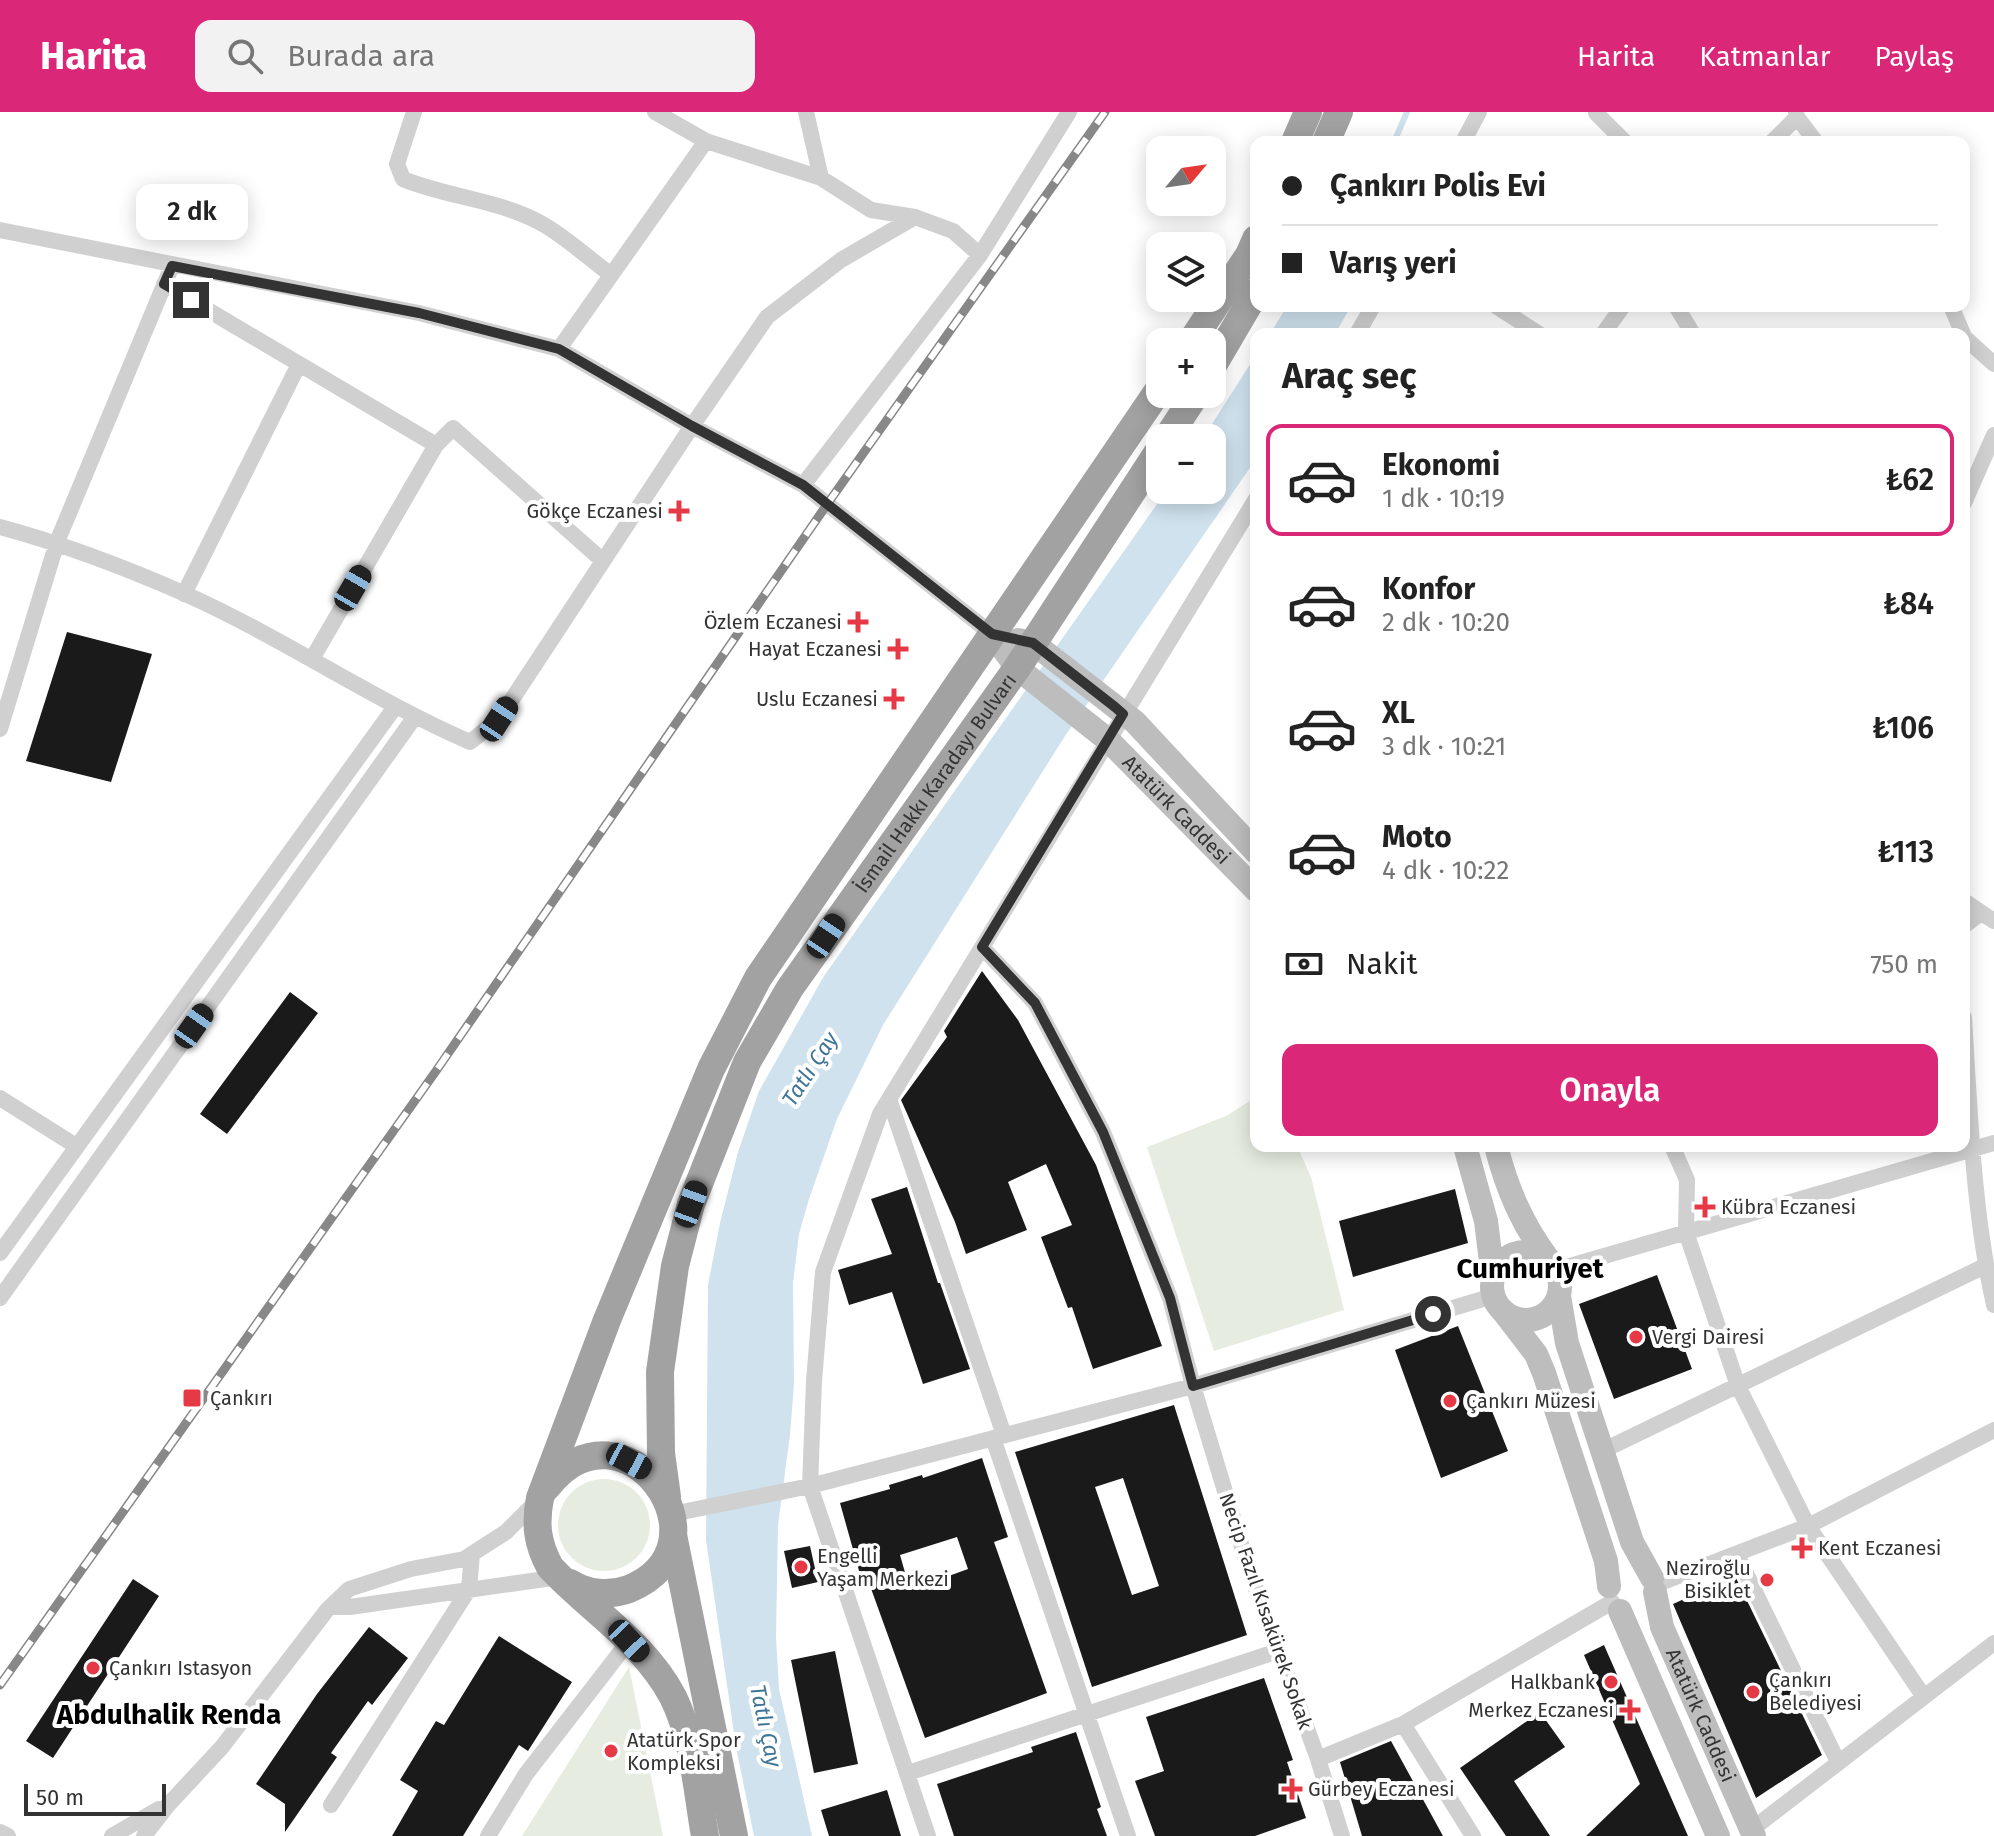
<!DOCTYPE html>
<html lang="tr">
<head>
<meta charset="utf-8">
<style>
	body { margin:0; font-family:"Fira Sans",sans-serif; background:#f2f2f2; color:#222; height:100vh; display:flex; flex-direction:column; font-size:30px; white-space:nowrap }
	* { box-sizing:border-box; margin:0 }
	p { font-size:26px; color:#767676 }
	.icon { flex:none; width:44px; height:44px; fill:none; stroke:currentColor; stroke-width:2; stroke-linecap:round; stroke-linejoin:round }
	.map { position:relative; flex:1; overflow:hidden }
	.drawer { position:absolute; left:1250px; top:216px; width:720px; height:824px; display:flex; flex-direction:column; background:#fff; border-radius:16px; box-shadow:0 4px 20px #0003 }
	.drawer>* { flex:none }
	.top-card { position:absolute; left:1250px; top:24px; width:720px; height:176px; border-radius:16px; box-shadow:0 4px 20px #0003; display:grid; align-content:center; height:176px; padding:0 32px; background:#fff }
	.needle { width:52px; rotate:61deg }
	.controls { position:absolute; left:1146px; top:24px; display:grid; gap:16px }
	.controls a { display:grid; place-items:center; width:80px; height:80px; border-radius:16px; background:#fff; box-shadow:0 4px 20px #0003; font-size:40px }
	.scale { position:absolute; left:24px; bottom:20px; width:142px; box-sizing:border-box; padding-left:8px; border:4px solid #333; border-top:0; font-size:22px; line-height:28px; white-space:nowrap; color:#333; -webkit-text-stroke:6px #fff; paint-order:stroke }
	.end { position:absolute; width:36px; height:36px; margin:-18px; border:10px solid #333; background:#fff; box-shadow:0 0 0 4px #fff }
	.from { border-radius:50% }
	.bubble { position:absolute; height:56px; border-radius:16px; background:#fff; box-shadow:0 4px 20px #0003; font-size:26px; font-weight:600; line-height:56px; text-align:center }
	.car { position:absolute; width:24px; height:48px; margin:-24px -12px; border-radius:10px; box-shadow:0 0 6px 2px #0007; background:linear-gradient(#222 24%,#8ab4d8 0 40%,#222 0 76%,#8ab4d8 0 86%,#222 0) }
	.top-card b { display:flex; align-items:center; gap:28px; height:76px; font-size:30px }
	.top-card b+b { border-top:2px solid #e0e0e0 }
	.top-card i { width:20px; height:20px; background:#222 }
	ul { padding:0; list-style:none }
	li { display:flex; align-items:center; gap:24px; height:112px; margin:0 16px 12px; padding:0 16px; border:4px solid transparent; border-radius:16px }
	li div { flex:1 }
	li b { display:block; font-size:30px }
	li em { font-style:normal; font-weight:600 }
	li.on { border-color:#db2777 }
	li>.icon { width:72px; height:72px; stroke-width:1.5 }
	h2 { padding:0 32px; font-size:36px; line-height:96px }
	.pay { display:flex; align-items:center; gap:20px; height:88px; padding:0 32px; font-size:30px }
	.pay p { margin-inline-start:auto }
	.action { display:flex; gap:16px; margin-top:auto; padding:16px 32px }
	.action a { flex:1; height:92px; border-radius:16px; background:#db2777; color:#fff; font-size:32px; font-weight:600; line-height:92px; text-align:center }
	header { display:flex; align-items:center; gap:48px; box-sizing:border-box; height:112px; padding:0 40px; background:#db2777; color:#fff }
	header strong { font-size:38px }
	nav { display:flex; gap:44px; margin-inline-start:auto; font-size:28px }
	.search { width:560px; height:72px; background:#f2f2f2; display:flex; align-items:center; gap:20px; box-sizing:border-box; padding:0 28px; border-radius:16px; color:#767676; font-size:30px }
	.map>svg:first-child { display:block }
	.green { fill:#e6ecdf }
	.water { fill:#cfe2ee }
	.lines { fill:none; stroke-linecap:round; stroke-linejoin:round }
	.stream { stroke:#cfe2ee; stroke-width:6 }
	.building { fill:#1a1a1a; fill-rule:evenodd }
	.minor { stroke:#d0d0d0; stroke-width:16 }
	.secondary { stroke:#bdbdbd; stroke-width:24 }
	.trunk { stroke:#a2a2a2; stroke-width:28 }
	.rail-casing { stroke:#888; stroke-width:9 }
	.rail { stroke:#fff; stroke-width:6; stroke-dasharray:18; stroke-linecap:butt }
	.route { stroke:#333; stroke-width:10 }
	.poi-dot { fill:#e63946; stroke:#fff; stroke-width:3 }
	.labels { text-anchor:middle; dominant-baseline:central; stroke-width:8; stroke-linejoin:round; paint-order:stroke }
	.poi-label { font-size:20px; fill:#333; stroke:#fff; text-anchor:start }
	.street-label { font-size:20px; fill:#333; stroke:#fff }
	.water-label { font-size:22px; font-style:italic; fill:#3f7597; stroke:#fff }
	.district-label { font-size:28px; font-weight:bold; fill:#000; stroke:#fff }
</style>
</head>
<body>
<header>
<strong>Harita</strong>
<div class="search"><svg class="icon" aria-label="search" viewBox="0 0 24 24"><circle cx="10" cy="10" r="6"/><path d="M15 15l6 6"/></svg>Burada ara</div>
<nav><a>Harita</a><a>Katmanlar</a><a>Paylaş</a></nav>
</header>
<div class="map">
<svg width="1994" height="1724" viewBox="0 0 1994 1724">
	<rect width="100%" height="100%" fill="#fff"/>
	<path class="green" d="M1256,985V1034H1297L1311,1065L1344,1198L1214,1239L1147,1035L1226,1004Z
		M558 1413a46 46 0 1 1 92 0a46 46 0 1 1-92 0Z
		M629,1555L663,1724H522Z"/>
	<path class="water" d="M1287,194H1351L1335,222H1270Z
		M1256,243V347L1065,624L883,913L837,1007L809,1087L799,1122L793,1171L794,1272L790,1323L778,1413L776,1525L779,1577L812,1724H754L736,1635L706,1428L708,1173L720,1111L738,1040L759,979L824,864L1167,378H1212V326H1203Z"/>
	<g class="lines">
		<path class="stream" d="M1394,30L1407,0"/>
	</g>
	<path class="building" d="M67,520L152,542L111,670L26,649Z
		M982,859L1018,908L1096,1053L1162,1234L1093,1257L1072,1195L1068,1196L1041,1125L1072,1113L1046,1052L1008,1070L1027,1118L966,1142L955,1110L901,988L947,925L944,919Z
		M290,880L318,901L227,1022L200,1002Z
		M907,1075L938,1171H940L970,1257L923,1272L892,1180L849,1193L838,1158L892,1142L871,1087Z
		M1455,1077L1468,1131L1353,1165L1339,1109Z
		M1657,1163L1692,1257L1614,1287L1579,1192Z
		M1458,1214L1508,1339L1441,1366L1395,1238Z
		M1174,1293L1247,1523L1092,1575L1015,1340ZM1123,1366L1159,1474L1132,1483L1095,1375Z
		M982,1346L1008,1425L994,1430L1047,1581L925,1626L869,1471L863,1473L840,1391L890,1377L889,1373L922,1363L923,1366ZM957,1425L968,1457L910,1478L900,1443Z
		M810,1434L818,1470L792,1476L784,1439Z
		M1735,1464L1822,1643L1756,1686L1673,1492Z
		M133,1467L159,1484L53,1646L26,1629Z
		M369,1515L408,1546L372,1593L368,1589L331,1641L337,1645L285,1720V1692L256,1672L317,1582Z
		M499,1524L572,1570L528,1639L519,1633L463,1724H392L418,1679L400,1668L436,1609L444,1613Z
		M1604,1533L1688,1724H1586L1640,1672L1584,1543Z
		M835,1539L858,1652L814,1661L791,1548Z
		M1264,1566L1293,1648L1287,1650L1306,1706L1255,1724H1155L1135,1669L1164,1659L1146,1605Z
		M1540,1600L1565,1635L1514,1669L1550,1724H1506L1460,1656Z
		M1076,1620L1101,1695L1097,1697L1107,1724H954L937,1672L1033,1640L1031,1635Z
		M1391,1629L1420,1682L1443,1724H1362L1340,1650Z
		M887,1678L901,1724H829L821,1698Z"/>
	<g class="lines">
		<path class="minor" d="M414,0L397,52L403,67C449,86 503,88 546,114C569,128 590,147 611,163
			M655,0L706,29L821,66
			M806,0L821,66L871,98L915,105L953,119L980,143
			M1796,0L1797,5L1816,30
			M1596,1L1625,30
			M1463,30L1479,0
			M1772,30L1797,5
			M0,118L419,201L559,237L692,314L803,373L992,522
			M164,172L436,333
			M1496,194L1539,222
			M1676,194L1693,222
			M1951,194L1963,222
			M1357,222L1373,194
			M1603,222L1623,194
			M1964,225L1994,252
			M559,237L706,29
			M803,373L980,143L1069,0
			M1964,391L1994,323
			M0,415C63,432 124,455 183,481C282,525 371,587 470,630L499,607L692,314L767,205L841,148L915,105
			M184,482L299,252
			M312,547L436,333L453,316L603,449
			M0,617L57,430L172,154
			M1964,789L1994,809
			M1964,814L1981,801
			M982,835L1035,891L1103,1020L1170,1186L1193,1274L1248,1455L1318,1647L1342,1724
			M1964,905C1970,1001 1973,1099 1994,1193
			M0,986L76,1034
			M889,987L1004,1323
			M1672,1034L1687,1068L1686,1120L1738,1274L1808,1414L1924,1585
			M0,1141L395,595
			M1556,1158L1994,1031
			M0,1186L414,606
			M993,1326L1128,1724
			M1604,1338L1985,1154
			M672,1402L810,1374L1193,1274L1493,1184
			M1737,1443L1838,1650
			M1655,1473L1808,1414L1994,1318
			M330,1495H350L559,1465
			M1403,1612L1473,1724
			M1318,1647L1403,1612L1612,1490
			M908,1661L1278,1539
			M331,1693L469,1477L472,1442
			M1751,1718L1994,1531
			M0,1720L8,1724
			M112,1724L159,1697
			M144,1724L168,1693L222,1635L327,1498L349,1477L411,1457L464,1447L506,1420L539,1387
			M488,1724L526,1662L629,1529
			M928,1724L810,1374L814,1269L823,1160L880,1002L1256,387"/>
		<g class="secondary">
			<path id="s1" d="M992,522L1017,556L1108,628L1256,778"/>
			<path d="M1018,528L1033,531L1135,610L1256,740"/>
			<path d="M1465,1034L1486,1109L1493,1166"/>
			<path d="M1496,1034C1507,1077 1522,1112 1548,1147"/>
			<circle cx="1526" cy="1174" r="34"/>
			<path d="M1559,1184L1567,1231L1632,1430L1652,1466"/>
			<path d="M1503,1199L1536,1242L1544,1261L1606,1449L1609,1474"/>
			<path id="s2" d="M1655,1480L1662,1515L1754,1724"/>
			<path d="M1620,1499L1718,1724"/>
		</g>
		<g class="trunk">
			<path d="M1295,30L1308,0"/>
			<path d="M1326,30L1339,0"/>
			<path d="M1191,230L1249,143L1256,127"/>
			<path d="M1212,255L1256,180"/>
			<path d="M1167,326L1196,282"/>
			<path d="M547,1375C623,1277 737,1433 629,1477C610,1484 587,1482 570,1471"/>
			<path id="s3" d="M667,1385L661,1341L660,1260L675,1154L691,1092L747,950L790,876L1017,556L1160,337"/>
			<path d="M673,1423L734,1724"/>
			<path d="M705,1724C697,1679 694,1627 673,1585C645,1531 590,1498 550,1455C537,1431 535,1412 540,1386L607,1208L711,957L758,866L1160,276"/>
		</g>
		<g class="rail-casing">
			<path id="rail" d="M0,1573L436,959L828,391L1105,0"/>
		</g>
		<use href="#rail" class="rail"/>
	</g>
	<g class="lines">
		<path class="route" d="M191,188L164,172L172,154L419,201L559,237L692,314L803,373L992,522L1033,531L1115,595L1123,602L982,835L1035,891L1103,1020L1170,1186L1193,1274L1433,1202"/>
	</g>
	<g class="poi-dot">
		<path d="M675 387h8v8h8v8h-8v8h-8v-8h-8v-8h8z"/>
		<path d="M854 498h8v8h8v8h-8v8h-8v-8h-8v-8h8z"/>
		<path d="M894 525h8v8h8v8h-8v8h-8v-8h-8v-8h8z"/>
		<path d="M890 575h8v8h8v8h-8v8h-8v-8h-8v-8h8z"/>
		<path d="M1701 1083h8v8h8v8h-8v8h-8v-8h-8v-8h8z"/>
		<circle cx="1636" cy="1225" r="8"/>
		<rect x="182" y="1276" width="20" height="20" rx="4"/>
		<circle cx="1450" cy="1289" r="8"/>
		<path d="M1798 1424h8v8h8v8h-8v8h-8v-8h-8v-8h8z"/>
		<circle cx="801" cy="1455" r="8"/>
		<circle cx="1767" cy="1468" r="8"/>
		<circle cx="93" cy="1556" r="8"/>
		<circle cx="1611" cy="1570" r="8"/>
		<circle cx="1753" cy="1580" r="8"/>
		<path d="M1626 1586h8v8h8v8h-8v8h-8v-8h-8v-8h8z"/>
		<circle cx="611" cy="1639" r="8"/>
		<path d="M1288 1665h8v8h8v8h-8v8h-8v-8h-8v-8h8z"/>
	</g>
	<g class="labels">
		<g class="poi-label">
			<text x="663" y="399" text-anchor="end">Gökçe Eczanesi</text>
			<text x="842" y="510" text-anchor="end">Özlem Eczanesi</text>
			<text x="882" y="537" text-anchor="end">Hayat Eczanesi</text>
			<text x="878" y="587" text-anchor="end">Uslu Eczanesi</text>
			<text x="1721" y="1095">Kübra Eczanesi</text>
			<text x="1652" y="1225">Vergi Dairesi</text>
			<text x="210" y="1286">Çankırı</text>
			<text x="1466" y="1289">Çankırı Müzesi</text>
			<text x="1818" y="1436">Kent Eczanesi</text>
			<text x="817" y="1444">Engelli<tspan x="817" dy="23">Yaşam Merkezi</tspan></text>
			<text x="1751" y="1456" text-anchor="end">Neziroğlu<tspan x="1751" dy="23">Bisiklet</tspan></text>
			<text x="109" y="1556">Çankırı Istasyon</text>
			<text x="1769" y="1568">Çankırı<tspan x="1769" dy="23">Belediyesi</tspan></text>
			<text x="1595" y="1570" text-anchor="end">Halkbank</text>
			<text x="1614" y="1598" text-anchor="end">Merkez Eczanesi</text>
			<text x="627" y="1628">Atatürk Spor<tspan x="627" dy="23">Kompleksi</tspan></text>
			<text x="1308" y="1677">Gürbey Eczanesi</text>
		</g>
		<g class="street-label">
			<text stroke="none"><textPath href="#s3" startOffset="786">İsmail Hakkı Karadayı Bulvarı</textPath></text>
			<text stroke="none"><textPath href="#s1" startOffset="256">Atatürk Caddesi</textPath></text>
			<text transform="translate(1266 1499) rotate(71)">Necip Fazıl Kısakürek Sokak</text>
			<text stroke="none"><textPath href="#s2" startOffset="132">Atatürk Caddesi</textPath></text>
		</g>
		<g class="water-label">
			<text transform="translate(810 957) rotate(-57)">Tatlı Çay</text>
			<text transform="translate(766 1614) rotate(78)">Tatlı Çay</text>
		</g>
		<g class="district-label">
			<text x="1530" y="1156">Cumhuriyet</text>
			<text x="169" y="1602">Abdulhalik Renda</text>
		</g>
	</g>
</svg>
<div class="controls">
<a><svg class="needle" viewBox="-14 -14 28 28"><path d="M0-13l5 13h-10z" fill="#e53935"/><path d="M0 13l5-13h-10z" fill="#767676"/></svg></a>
<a><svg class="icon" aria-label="layers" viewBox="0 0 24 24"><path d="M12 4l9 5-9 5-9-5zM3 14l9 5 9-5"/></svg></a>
<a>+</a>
<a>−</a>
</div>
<div class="scale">50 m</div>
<i class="end from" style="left:1433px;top:1202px"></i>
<i class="end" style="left:191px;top:188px"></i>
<div class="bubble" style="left:136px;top:72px;width:112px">2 dk</div>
<i class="car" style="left:353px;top:476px;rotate:30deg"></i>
<i class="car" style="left:499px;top:607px;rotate:33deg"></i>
<i class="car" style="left:826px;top:824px;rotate:34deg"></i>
<i class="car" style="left:194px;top:914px;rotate:35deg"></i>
<i class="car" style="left:691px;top:1092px;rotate:20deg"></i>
<i class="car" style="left:629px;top:1349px;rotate:118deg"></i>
<i class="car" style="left:629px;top:1529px;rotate:137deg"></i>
<div class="top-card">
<b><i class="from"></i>Çankırı Polis Evi</b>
<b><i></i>Varış yeri</b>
</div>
<section class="drawer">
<h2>Araç seç</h2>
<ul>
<li class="on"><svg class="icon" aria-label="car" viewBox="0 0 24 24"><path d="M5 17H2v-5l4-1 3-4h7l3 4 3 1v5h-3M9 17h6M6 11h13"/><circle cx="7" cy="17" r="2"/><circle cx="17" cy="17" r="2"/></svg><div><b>Ekonomi</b><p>1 dk · 10:19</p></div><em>₺62</em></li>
<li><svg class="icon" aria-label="car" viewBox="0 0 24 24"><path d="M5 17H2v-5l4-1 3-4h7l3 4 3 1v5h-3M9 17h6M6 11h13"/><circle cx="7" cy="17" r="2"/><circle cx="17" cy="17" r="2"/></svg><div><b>Konfor</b><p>2 dk · 10:20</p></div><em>₺84</em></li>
<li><svg class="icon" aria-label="car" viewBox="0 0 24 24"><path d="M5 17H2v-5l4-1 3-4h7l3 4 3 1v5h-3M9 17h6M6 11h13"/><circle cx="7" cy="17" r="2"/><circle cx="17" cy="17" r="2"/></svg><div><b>XL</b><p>3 dk · 10:21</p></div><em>₺106</em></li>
<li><svg class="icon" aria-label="car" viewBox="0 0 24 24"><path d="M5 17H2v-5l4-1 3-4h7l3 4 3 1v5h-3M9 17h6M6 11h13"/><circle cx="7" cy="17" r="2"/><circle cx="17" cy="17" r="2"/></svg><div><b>Moto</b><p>4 dk · 10:22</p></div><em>₺113</em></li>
</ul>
<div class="pay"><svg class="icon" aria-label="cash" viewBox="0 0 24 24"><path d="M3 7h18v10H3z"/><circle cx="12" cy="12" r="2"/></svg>Nakit<p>750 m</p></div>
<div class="action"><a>Onayla</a></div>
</section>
</div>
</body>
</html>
